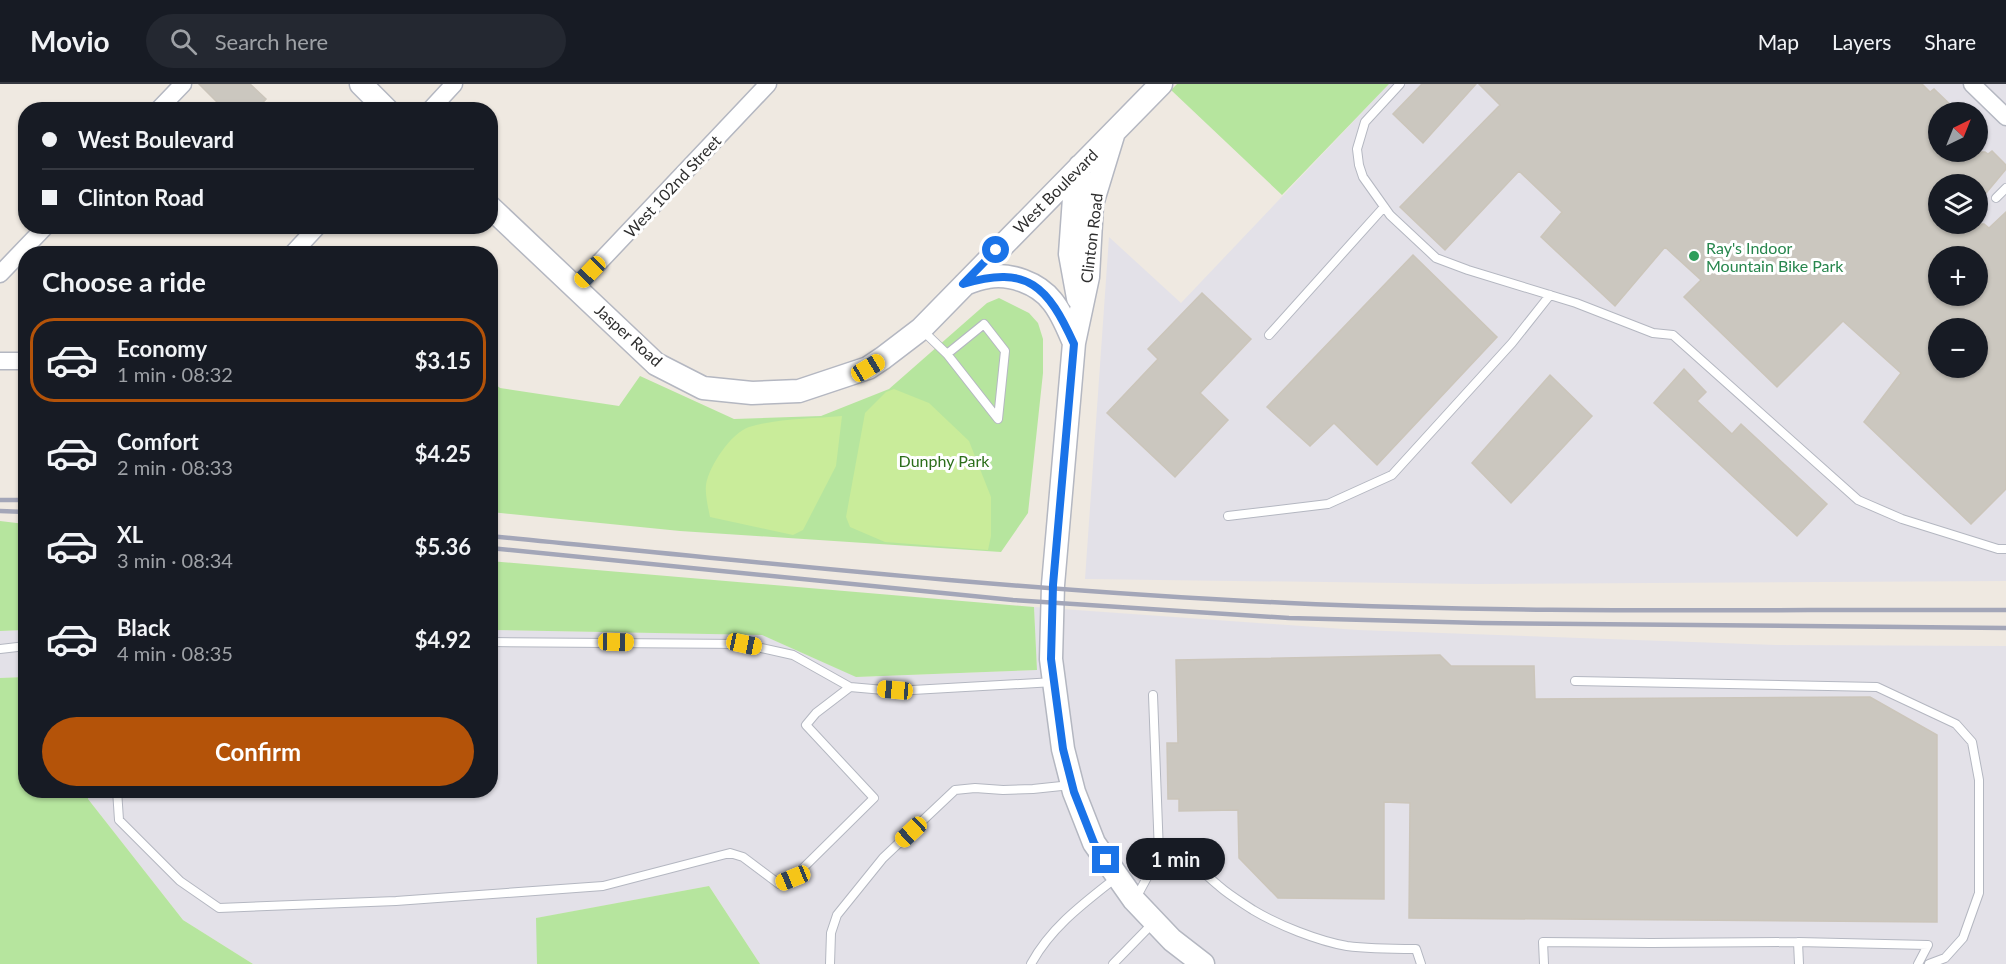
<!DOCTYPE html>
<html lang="en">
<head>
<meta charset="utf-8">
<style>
	body { margin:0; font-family:Lato,sans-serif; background:#242831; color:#f1f3f6; height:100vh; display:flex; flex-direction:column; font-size:22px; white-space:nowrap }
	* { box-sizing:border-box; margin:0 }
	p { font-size:20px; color:#9ea1a6 }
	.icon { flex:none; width:33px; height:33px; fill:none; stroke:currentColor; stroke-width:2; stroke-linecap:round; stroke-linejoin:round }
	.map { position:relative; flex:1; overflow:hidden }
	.side { position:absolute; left:18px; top:162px; width:480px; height:552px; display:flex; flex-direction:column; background:#171b24; border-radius:24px; box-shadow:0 2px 4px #0004 }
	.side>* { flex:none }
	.top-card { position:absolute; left:18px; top:18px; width:480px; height:132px; border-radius:24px; box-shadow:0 2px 4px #0004; display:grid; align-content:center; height:132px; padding:0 24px; background:#171b24 }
	.needle { width:39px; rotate:43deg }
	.tools { position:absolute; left:1928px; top:18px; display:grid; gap:12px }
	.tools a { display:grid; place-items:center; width:60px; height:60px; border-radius:50%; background:#171b24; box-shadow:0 2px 4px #0004; font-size:30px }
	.end { position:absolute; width:27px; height:27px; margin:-14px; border:8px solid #1a73e8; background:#fff; box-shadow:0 0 0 3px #fff }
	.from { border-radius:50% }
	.bubble { position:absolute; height:42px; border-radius:21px; background:#171b24; box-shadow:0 2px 4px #0004; font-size:20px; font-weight:700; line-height:42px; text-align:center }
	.car { position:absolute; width:18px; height:36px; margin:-18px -9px; border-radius:8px; box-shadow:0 0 4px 2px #0007; background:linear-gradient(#f5c518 24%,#345 0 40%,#f5c518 0 76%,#345 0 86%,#f5c518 0) }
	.top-card b { display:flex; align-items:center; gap:21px; height:57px; font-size:22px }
	.top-card b+b { border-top:2px solid #363941 }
	.top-card i { width:15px; height:15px; background:#f1f3f6 }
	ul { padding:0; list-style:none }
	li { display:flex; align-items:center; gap:18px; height:84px; margin:0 12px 9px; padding:0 12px; border:3px solid transparent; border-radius:24px }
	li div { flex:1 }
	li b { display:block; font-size:22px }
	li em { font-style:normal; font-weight:700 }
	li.selected { border-color:#b45309 }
	li>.icon { width:54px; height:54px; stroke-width:1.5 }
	h2 { padding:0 24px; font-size:27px; line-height:72px }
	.cta { display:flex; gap:12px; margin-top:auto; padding:12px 24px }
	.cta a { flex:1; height:69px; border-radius:36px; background:#b45309; color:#fff; font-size:24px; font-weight:700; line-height:69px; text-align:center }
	header { display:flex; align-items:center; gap:36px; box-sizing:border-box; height:84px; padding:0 30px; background:#171b24; border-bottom:2px solid #363941 }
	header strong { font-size:28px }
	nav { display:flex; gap:33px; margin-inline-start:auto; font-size:21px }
	.search { width:420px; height:54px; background:#242831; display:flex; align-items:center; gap:15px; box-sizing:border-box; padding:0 21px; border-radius:33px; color:#9ea1a6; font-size:22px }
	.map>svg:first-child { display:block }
	.industrial { fill:#e3e1e8; fill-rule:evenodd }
	.green { fill:#b6e59e }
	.pitch { fill:#c9ec9a }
	.building { fill:#cbc7bf; stroke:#cbc5ba; stroke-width:1.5; fill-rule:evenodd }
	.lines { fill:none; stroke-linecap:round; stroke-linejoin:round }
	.lane-casing { stroke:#b4b7c1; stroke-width:10 }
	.street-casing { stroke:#b4b7c1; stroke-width:19 }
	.secondary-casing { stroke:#b4b7c1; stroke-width:25 }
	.lane { stroke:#fff; stroke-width:8 }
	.street { stroke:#fff; stroke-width:16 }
	.secondary { stroke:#fff; stroke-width:22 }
	.rail { stroke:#a3a6b8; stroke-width:4.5 }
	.route { stroke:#1a73e8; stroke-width:8 }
	.leisure-dot { fill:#2e9e5b; stroke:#fff; stroke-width:2 }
	.labels { text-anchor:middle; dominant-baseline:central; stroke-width:6; stroke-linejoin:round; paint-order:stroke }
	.street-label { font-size:16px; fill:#2e2e2e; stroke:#fff }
	.leisure-label { font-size:16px; fill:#27864d; stroke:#fff; text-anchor:start }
	.park-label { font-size:16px; fill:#2c6e1b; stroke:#fff }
</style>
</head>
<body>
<header>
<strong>Movio</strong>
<div class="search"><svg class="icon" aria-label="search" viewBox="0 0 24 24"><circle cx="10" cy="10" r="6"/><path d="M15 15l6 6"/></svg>Search here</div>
<nav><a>Map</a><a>Layers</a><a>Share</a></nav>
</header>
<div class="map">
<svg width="2006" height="880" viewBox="0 0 2006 880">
	<rect width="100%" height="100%" fill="#efe9e1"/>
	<path class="industrial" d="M1389,0H2006V497L1476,500L1085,495L1109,153L1181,219ZM1938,28H1977V68H1938ZM1938,100H1977V140H1938ZM1938,172H1977V212H1938ZM1938,244H1977V284H1938Z
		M1034,523L1358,546L1776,561L2006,562V880H760L709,802L537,834V880H253L183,836L88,715V707L490,706L491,546L762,551L857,593L1037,586Z
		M25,546V593L0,594V547Z"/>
	<path class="green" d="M1177,0H1389L1282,111L1171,6Z
		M999,214L1029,229L1038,239L1043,255V289L1028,429L1001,468L680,447L491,428L490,296L500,304L619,322L640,292L734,335L821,332L889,305L987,219Z
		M0,437L25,440V546L0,547Z
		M490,477L1034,523L1037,586L856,593L762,551L491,546Z
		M25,593L26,706L88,707V715L183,836L253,880H0V594Z
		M709,802L760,880H537L536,834Z"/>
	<path class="pitch" d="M894,305L929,319L969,357L991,413V452L988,466L885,458L850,443L846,433L865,329L886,308Z
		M842,332L836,382L803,446L793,451L710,433C708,423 705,410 706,401C709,382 731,349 749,343C779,334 812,335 842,332Z"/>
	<path class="building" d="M199,0H250L266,15L256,26H225Z
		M1422,0H1476L1423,59L1393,30Z
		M1479,0H1922L1930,8L1934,5L1958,28H1938V68H1985L1988,70L1992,67L2006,81V85L1977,120V100H1938V140H1984L1989,144L2006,128V405L1971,440L1864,338L1901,289L1843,237L1777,303L1684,213L1701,196L1665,163L1615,222L1541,153L1562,128L1519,87L1445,166L1400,123L1500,21ZM1938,172H1977V212H1938ZM1938,244H1977V284H1938Z
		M1413,171L1497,253L1377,381L1334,339L1310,362L1267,323Z
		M1202,209L1251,255L1200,309L1228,336L1175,393L1107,329L1158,275L1148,265Z
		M1684,285L1706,308L1697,317L1732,350L1741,340L1827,420L1797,452L1654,319Z
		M1550,291L1592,332L1511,419L1472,379Z
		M1440,571L1451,582H1534L1535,615L1870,613L1937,651V838L1409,834L1410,719L1384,718V815L1278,814L1239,774L1238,726L1179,727V715H1168L1167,659H1178L1176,576Z"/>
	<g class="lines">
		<g class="lane-casing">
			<path id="lane" d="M1400,0L1365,38L1357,65L1359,81L1363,93L1390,131L1436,174L1468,186L1576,219L1653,249L1673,251L1858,416L1902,435L1998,465H2006
				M1996,114L2006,104
				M921,245L947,270L998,335L1005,267L984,240L947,270
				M1269,251L1384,123
				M1228,432L1328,420L1392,391L1512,259L1550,211
				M490,558L743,560L793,571L850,603L895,607L1054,598
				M0,565L26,562
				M1575,597L1877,603L1956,640L1972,658L1979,696V809L1963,854L1945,874L1929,880
				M1153,611L1159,769
				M117,706L119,736L180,797L219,824L396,817L603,802L730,769L743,773L779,800L793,794L874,714L806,641L816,629L850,603
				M1136,814L1150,788L1154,773L1162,767C1186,769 1201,787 1219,802C1229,811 1241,818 1253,826C1278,841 1318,857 1347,862C1369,865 1393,865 1416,865L1421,880
				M830,880L831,849L837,831L883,774L955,706L975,704L1003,706L1033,705L1071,701
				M1031,880C1051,843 1084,819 1117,793
				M1113,880L1154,838
				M1544,880L1543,858L1651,859L1798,858
				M1799,880L1798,858L1928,861L1918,880"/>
		</g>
		<g class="street-casing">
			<path id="street" d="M1972,0L2006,33
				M158,26L183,0
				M430,26L454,0
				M292,170L318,142
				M0,190L46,142
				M576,203L768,0
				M0,277H26"/>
		</g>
		<g class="secondary-casing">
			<path id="secondary" d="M361,0L387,26
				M1114,48L1092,120L1088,193L1074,259L1053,501L1051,575L1063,665L1074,708L1094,759L1134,816L1172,856L1203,880
				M490,123L656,280L703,304L752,309L799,307L868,284L883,274L921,245L1161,0
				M965,200C972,197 980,194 988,193C1010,189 1038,199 1052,217C1062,229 1068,245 1074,259
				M1078,214L1070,170L1074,114L1080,82"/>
		</g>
		<use href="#lane" class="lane"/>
		<use href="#street" class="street"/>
		<use href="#secondary" class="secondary"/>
		<path class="rail" d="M0,416H26
			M0,427L26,428
			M490,452C756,478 1022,507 1289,519C1527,530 1767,525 2006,526
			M490,464L1013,516L1289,534L1482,539L2006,544"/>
	</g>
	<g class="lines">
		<path class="route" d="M996,166L963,200C1028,180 1048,203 1074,260L1053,501L1051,575L1063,665L1074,708L1094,759L1106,776"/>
	</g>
	<circle class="leisure-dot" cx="1694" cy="172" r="6"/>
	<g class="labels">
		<g class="street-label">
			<text transform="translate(672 102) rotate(-47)">West 102nd Street</text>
			<text transform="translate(1055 107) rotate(-45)">West Boulevard</text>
			<text transform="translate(1091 154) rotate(-83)">Clinton Road</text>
			<text transform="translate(629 251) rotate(42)">Jasper Road</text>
		</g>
		<g class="leisure-label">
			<text x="1706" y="163">Ray's Indoor<tspan x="1706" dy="18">Mountain Bike Park</tspan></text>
		</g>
		<g class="park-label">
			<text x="944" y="376">Dunphy Park</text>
		</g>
	</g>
</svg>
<div class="tools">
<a><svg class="needle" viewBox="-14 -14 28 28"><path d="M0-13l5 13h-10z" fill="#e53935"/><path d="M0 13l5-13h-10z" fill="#9ea1a6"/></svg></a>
<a><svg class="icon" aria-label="layers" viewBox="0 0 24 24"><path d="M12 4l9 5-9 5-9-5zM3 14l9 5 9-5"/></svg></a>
<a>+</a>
<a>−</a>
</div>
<i class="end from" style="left:996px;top:166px"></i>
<i class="end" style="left:1106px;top:776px"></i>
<div class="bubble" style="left:1126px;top:754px;width:99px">1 min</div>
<i class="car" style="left:590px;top:188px;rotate:224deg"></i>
<i class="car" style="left:868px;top:284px;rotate:59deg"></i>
<i class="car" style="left:616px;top:558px;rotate:91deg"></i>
<i class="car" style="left:744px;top:560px;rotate:102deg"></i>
<i class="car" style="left:895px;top:606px;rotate:275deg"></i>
<i class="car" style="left:911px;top:748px;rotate:227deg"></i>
<i class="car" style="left:793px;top:794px;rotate:248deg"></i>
<div class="top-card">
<b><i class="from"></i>West Boulevard</b>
<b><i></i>Clinton Road</b>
</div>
<section class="side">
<h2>Choose a ride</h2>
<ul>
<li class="selected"><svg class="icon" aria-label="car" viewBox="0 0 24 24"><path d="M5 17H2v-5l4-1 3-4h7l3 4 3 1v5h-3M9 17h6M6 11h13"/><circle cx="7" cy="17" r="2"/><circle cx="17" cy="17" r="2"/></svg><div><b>Economy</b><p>1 min · 08:32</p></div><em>$3.15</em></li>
<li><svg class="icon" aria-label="car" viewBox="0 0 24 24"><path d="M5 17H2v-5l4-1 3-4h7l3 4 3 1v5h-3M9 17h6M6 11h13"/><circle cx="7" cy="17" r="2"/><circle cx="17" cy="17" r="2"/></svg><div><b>Comfort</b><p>2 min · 08:33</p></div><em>$4.25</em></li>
<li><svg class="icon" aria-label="car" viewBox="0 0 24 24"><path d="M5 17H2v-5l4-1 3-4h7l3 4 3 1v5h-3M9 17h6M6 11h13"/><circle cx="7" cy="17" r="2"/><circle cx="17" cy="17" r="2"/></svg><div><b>XL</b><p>3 min · 08:34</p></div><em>$5.36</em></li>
<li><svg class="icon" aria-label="car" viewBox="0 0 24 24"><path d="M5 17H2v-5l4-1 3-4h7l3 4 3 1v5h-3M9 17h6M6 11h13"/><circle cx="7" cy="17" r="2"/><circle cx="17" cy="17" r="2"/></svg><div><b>Black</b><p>4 min · 08:35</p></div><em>$4.92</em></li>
</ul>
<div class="cta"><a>Confirm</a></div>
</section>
</div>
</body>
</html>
